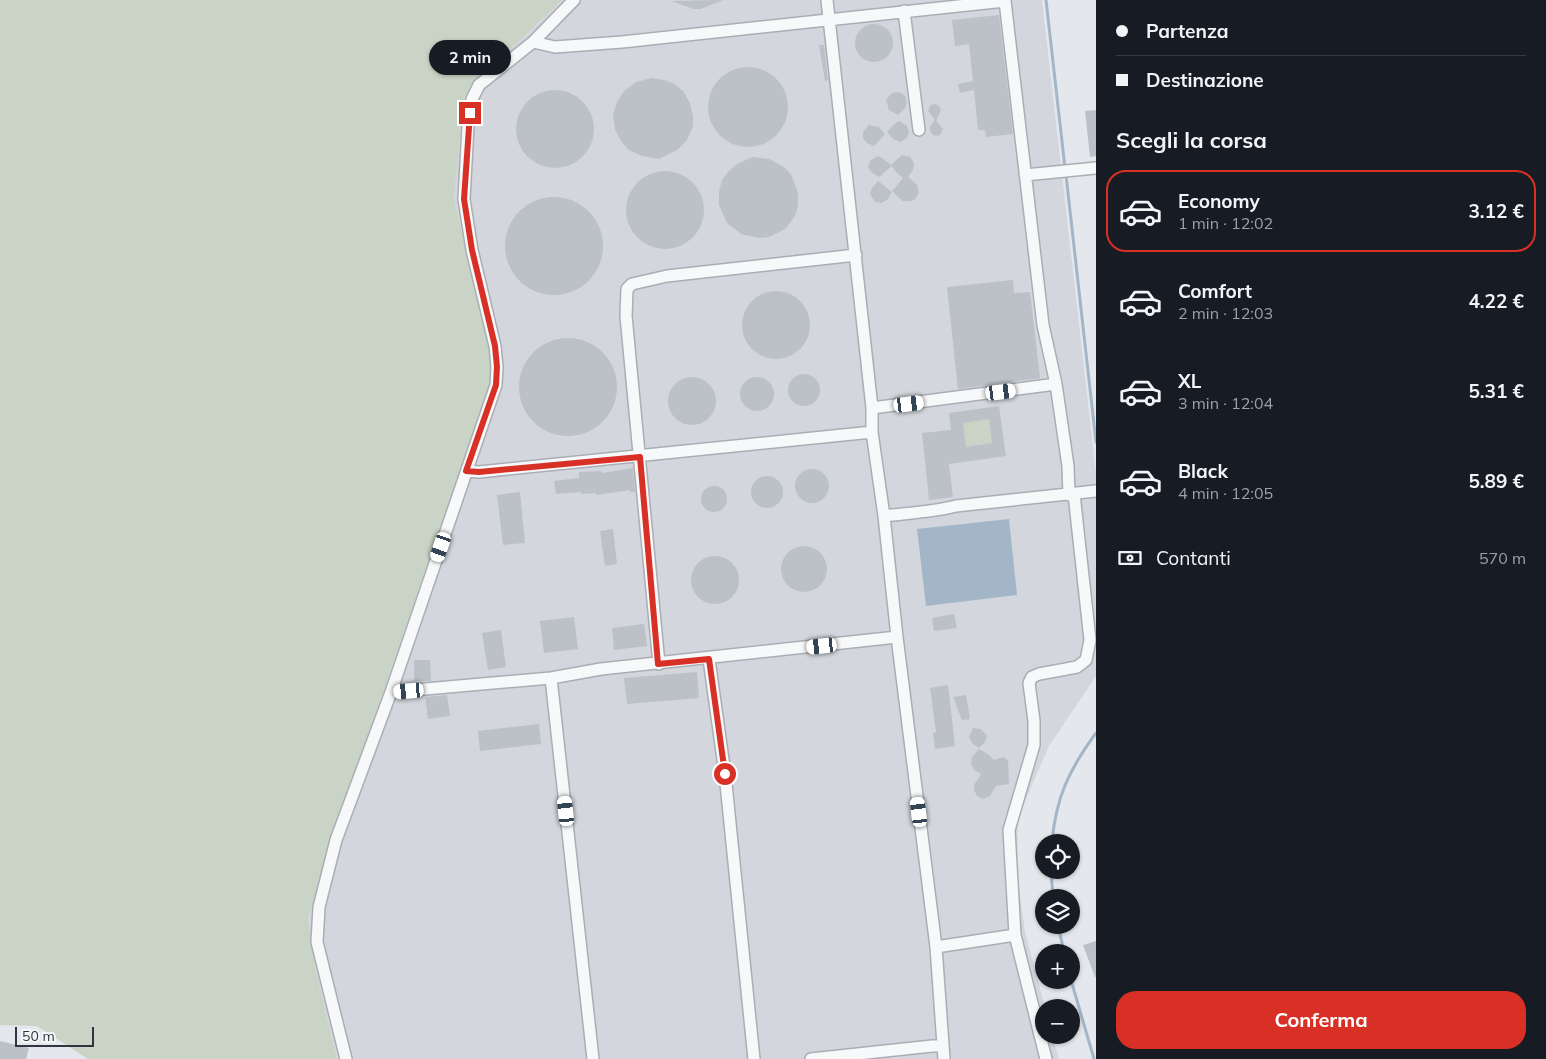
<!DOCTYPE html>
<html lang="it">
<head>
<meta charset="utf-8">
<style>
	body { margin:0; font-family:Mulish,sans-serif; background:#20242c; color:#f1f3f6; height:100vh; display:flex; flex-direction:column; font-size:19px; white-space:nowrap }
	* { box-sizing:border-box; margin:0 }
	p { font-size:16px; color:#9ea1a6 }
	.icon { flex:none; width:28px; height:28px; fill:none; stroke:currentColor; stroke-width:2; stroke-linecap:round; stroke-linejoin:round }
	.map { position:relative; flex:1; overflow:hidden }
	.side { display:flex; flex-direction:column; background:#171b24; width:450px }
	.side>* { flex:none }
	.guide { display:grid; align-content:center; height:110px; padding:0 20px; background:#171b24 }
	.fabs { position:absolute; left:1035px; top:834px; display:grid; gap:10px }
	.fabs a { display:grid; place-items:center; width:45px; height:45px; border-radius:50%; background:#171b24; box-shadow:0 1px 4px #0004; font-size:25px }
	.scale { position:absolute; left:15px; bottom:12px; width:79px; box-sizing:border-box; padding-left:5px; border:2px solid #2d3641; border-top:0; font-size:14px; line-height:18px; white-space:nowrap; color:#2d3641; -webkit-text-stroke:4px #f4f6f8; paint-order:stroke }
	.end { position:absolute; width:22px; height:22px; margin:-11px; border:6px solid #d93025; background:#fff; box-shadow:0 0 0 2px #fff }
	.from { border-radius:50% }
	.bubble { position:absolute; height:35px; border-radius:18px; background:#171b24; box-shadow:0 1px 4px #0004; font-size:16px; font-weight:700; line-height:35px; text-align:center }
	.car { position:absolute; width:15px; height:30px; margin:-15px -8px; border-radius:6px; box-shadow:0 0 4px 1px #0007; background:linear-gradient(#fff 24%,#345 0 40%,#fff 0 76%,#345 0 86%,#fff 0) }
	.guide b { display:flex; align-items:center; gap:18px; height:48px; font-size:19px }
	.guide b+b { border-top:1px solid #363941 }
	.guide i { width:12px; height:12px; background:#f1f3f6 }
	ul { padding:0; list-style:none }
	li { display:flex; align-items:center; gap:15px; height:82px; margin:0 10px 8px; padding:0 10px; border:2px solid transparent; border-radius:20px }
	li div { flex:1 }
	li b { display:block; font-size:19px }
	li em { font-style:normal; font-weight:700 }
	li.selected { border-color:#d93025 }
	li>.icon { width:45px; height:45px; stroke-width:1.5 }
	h2 { padding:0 20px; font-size:22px; line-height:60px }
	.pay { display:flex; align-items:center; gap:12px; height:55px; padding:0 20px; font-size:19px }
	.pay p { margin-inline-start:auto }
	.action { display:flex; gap:10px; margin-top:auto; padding:10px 20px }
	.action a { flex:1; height:58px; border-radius:20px; background:#d93025; color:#fff; font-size:20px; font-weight:700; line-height:58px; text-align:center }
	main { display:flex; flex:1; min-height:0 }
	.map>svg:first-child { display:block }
	.built { fill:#d3d6dc }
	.green { fill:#cad4c6 }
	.water { fill:#a3b6c7 }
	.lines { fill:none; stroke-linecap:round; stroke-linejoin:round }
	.stream { stroke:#a3b6c7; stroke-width:3 }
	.building { fill:#bcc1c7; fill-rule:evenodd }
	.minor-casing { stroke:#a9aeb5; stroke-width:14 }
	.minor { stroke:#f7f8f9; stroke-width:11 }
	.route { stroke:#d93025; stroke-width:6 }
</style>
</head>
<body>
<main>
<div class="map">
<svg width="1096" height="1059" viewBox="0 0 1096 1059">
	<rect width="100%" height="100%" fill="#e4e7eb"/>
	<path class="built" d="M563,0H1042L1096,473V676L1049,746L1018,817L1017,874L1025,932L1045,1007L1044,1008V1035H1052L1059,1059H337L315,967L308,918L360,759L490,385L492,366L454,200L463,102L470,86Z"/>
	<path class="green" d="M0,0H563L470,86L463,102L454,200L491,351L492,366L490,385L360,759L308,918L315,967L337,1059H88L37,1026L0,1025Z
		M989,419L992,443L966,447L963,423Z"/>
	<path class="water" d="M1009,519L1017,595L926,606L917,529Z"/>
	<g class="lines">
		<path class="stream" d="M1046,0L1065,168
			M1066,175L1096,442
			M1052,842C1056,797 1069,770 1096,733
			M1051,870L1053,898
			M1058,925L1064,952
			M1071,980L1094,1059"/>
	</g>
	<path class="building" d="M723,0L701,9H693L672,1Z
		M999,15L1013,134L986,137L985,130H978L974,90L960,93L958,84L973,81L969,44L955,46L952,20Z
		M855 43a19 19 0 1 1 38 0a19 19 0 1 1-38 0Z
		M819,45H824L828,80L825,81Z
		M708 107a40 40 0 1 1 80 0a40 40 0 1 1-80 0Z
		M652,78L664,80L673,83L683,91L690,103L693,116V126L687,140L677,150L659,159L642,156L629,150L621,141L615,129L613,115L617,102L624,91L636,82Z
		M516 129a39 39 0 1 1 78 0a39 39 0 1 1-78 0Z
		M899,92L905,96L907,102L905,108L898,115L889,110L886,100L892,93Z
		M935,104L939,106L941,110L936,121L943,129L940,135L936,136L932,134L930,131V127L935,120L928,111L931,105Z
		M1096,110V156L1090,157L1085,111Z
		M899,121L907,126L909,132L907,138L900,142L893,139L887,132L893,125Z
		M869,125L879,127L885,134L874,146L867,143L863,138V132Z
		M902,155L910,157L914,163L913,170L908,177L917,185L919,193L915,199L911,201H903L900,199L892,191L903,178L896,172L892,166L879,177L871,172L868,167L870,161L877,156L882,158L891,165Z
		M753,157L769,159L784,167L791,174L798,193V204L796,214L790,223L785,229L769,237L759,238L741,234L727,223L719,205V192L722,180L728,172L737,164Z
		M626 210a39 39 0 1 1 78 0a39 39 0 1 1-78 0Z
		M878,181L892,192L887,200L881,203L875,202L870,194L872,188Z
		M505 246a49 49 0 1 1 98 0a49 49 0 1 1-98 0Z
		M1013,280L1014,293L1030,292L1040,378L958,389L947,287Z
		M742 325a34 34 0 1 1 68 0a34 34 0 1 1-68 0Z
		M519 387a49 49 0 1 1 98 0a49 49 0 1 1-98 0Z
		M788 390a16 16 0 1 1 32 0a16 16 0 1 1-32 0Z
		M740 394a17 17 0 1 1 34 0a17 17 0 1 1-34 0Z
		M668 401a24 24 0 1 1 48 0a24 24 0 1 1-48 0Z
		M999,406L1006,456L949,464L953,497L929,500L922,433L951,430L949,413ZM989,419L992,443L966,447L963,423Z
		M633,468L635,492H630V490L596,495V493L581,494V492L556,494L554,481L579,478V472L601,471L602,473Z
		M795 486a17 17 0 1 1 34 0a17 17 0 1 1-34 0Z
		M751 492a16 16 0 1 1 32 0a16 16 0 1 1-32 0Z
		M701 499a13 13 0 1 1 26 0a13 13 0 1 1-26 0Z
		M520,492L525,543L503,545L497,495Z
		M613,529L617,564L605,566L600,531Z
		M781 569a23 23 0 1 1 46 0a23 23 0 1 1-46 0Z
		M691 580a24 24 0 1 1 48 0a24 24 0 1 1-48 0Z
		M954,614L957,628L934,631L932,618Z
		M574,617L578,649L544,653L540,621Z
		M644,624L647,646L614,650L612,628Z
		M501,630L506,667L488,670L482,633Z
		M414,660H430L431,681H414Z
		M697,672L699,698L627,704L624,678Z
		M948,685L955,746L935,749L933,733L936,732L930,688Z
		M447,695L450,716L428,719L425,697Z
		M966,695L970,719L962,720L953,697Z
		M539,724L541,744L480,751L478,731Z
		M973,728L981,729L987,736L985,742L979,748L972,743L969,737Z
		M979,749L988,754L994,760L1004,757L1008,761L1009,784L996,786L990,796L983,799L977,796L974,790V785L981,774L974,770L971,764L972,757Z
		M1096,941V977H1095L1083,945Z
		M0,1041L29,1048L26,1059H0Z"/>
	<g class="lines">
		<g class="minor-casing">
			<path id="minor" d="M827,0L872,408V432L884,516L897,637L936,947L944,1059
				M904,11L919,130
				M533,42L555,47L622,42L1005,1L1043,325L1056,384L1068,466L1069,495
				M1025,175L1096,168
				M872,408L1056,384
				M467,471L479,472L872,432
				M884,516C908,513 933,512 956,506L1096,491
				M709,659L725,774L754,1059
				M659,664L626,316L627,289L632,284L667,276L856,255
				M551,678L593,1059
				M391,692L551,678L601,669L897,637
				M936,947L1015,935
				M346,1059L317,942L319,907L336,840L391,692L496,385L497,367L495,346L472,250L464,199L468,126L472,99L479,85L533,42L574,0
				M811,1059L932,1046H943
				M1046,1059L1015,935L1009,830L1034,745V721L1029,683L1032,677L1039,674L1077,667L1086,660L1090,640L1074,494"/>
		</g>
		<use href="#minor" class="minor"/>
	</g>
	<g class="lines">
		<path class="route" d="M470,113L464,199L472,250L495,346L497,367L496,385L466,471L479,472L640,457L658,664L709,659L725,774"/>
	</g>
</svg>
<div class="fabs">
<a><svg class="icon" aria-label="locate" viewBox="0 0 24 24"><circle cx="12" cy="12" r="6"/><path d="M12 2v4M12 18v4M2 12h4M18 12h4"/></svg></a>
<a><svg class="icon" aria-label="layers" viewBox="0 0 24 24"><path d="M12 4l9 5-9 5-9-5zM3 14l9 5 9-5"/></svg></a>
<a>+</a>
<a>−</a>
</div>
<div class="scale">50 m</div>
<i class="end from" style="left:725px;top:774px"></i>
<i class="end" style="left:470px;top:113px"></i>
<div class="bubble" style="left:429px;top:40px;width:82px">2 min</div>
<i class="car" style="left:1001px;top:392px;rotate:83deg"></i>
<i class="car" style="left:909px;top:404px;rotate:83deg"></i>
<i class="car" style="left:441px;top:547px;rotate:199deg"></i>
<i class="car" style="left:822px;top:646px;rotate:264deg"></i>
<i class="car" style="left:409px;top:691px;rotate:265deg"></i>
<i class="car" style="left:566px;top:811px;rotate:354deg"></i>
<i class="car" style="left:919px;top:812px;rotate:353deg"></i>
</div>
<section class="side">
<div class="guide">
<b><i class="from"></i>Partenza</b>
<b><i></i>Destinazione</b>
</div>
<h2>Scegli la corsa</h2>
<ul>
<li class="selected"><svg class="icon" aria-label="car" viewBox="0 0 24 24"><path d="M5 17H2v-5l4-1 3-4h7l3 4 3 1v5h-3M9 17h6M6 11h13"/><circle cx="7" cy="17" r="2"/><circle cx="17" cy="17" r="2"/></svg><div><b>Economy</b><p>1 min · 12:02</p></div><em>3.12 €</em></li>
<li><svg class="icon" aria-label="car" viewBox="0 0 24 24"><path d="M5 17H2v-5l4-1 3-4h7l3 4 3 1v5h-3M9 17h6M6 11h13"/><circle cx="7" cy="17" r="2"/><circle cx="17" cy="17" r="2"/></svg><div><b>Comfort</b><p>2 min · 12:03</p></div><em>4.22 €</em></li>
<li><svg class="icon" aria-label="car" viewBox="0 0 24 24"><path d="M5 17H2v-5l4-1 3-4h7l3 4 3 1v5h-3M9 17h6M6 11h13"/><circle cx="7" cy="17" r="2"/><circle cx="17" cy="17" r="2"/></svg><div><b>XL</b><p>3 min · 12:04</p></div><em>5.31 €</em></li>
<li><svg class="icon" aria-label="car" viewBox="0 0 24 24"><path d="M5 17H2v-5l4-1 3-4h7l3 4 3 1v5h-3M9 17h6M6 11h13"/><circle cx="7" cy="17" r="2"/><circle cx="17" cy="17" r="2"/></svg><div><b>Black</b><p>4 min · 12:05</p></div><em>5.89 €</em></li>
</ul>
<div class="pay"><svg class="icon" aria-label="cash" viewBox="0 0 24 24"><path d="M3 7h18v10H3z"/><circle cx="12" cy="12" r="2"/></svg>Contanti<p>570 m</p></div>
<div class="action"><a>Conferma</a></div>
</section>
</main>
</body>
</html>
